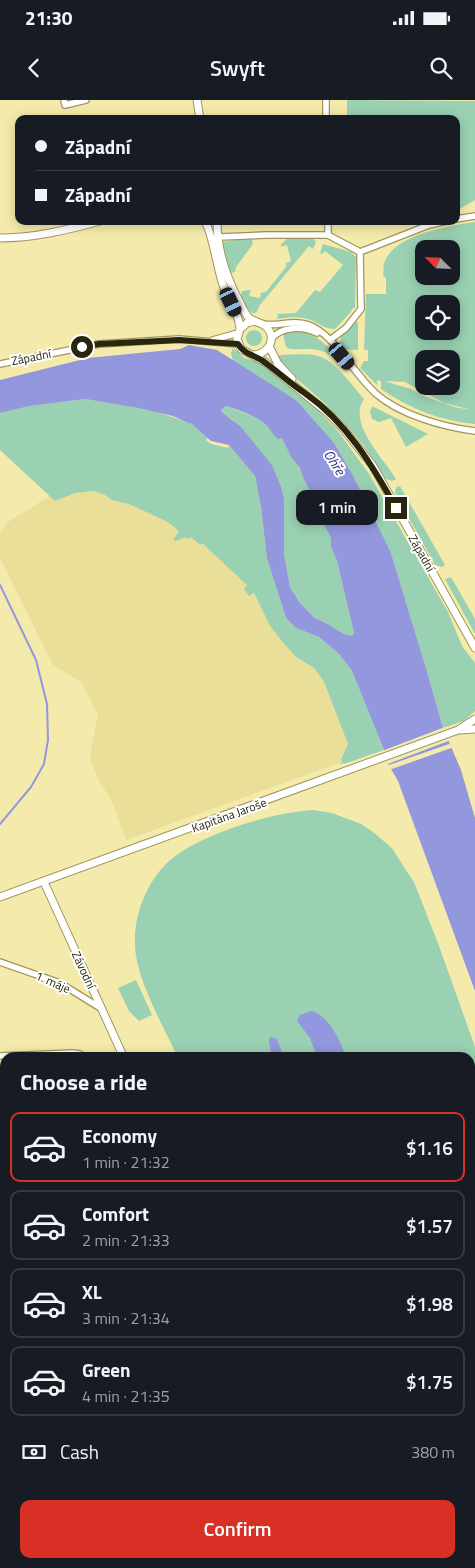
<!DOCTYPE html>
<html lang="en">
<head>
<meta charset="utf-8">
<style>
	body { margin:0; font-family:"Titillium Web",sans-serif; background:#20242c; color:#f1f3f6; height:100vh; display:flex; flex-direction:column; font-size:19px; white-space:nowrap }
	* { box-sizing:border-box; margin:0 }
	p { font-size:16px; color:#9ea1a6 }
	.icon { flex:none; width:28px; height:28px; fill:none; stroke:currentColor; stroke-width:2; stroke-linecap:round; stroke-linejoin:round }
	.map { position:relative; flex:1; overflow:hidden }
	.details { position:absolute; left:0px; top:952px; width:475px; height:516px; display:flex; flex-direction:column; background:#171b24; border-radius:15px 15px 0 0; box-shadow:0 2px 12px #0003 }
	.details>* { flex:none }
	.guide { position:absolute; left:15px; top:15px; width:445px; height:110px; border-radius:10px; box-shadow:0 2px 12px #0003; display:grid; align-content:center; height:110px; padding:0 20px; background:#171b24 }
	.needle { width:32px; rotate:294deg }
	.tools { position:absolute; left:415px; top:140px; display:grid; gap:10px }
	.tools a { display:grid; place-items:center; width:45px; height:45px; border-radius:10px; background:#171b24; box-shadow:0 2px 12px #0003; font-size:25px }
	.end { position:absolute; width:22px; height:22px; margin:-11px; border:6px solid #2a260d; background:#fff; box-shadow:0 0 0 2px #fff }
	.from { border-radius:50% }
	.bubble { position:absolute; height:35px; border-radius:10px; background:#171b24; box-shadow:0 2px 12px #0003; font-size:16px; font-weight:600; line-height:35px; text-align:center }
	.car { position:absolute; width:15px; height:30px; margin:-15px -8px; border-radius:6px; box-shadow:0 0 4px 1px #0007; background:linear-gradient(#222 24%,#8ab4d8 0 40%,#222 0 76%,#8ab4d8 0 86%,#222 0) }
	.guide b { display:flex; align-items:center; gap:18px; height:48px; font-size:19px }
	.guide b+b { border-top:1px solid #363941 }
	.guide i { width:12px; height:12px; background:#f1f3f6 }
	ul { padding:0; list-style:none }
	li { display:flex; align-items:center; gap:15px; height:70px; margin:0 10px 8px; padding:0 10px; border:2px solid #363941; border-radius:10px }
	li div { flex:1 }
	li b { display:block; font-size:19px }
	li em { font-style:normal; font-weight:600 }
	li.active { border-color:#d93025 }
	li>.icon { width:45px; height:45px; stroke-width:1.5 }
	h2 { padding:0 20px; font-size:22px; line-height:60px }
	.pay { display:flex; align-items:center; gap:12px; height:55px; padding:0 20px; font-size:19px }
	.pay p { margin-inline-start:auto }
	.cta { display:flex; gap:10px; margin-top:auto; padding:10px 20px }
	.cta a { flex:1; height:58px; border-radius:10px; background:#d93025; color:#fff; font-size:20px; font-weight:600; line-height:58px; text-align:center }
	.status { display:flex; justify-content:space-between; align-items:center; height:35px; padding:0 25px; background:#171b24; direction:ltr }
	.status svg { height:14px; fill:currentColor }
	header { display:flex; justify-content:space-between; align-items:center; height:65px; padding:0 20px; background:#171b24; font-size:22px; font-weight:600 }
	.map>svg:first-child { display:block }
	.built { fill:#eadf98 }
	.green { fill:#9ad1b2; fill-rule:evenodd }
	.water { fill:#9398de; fill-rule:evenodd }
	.pier { fill:#f4eaab }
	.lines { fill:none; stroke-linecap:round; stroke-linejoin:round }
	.stream { stroke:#9398de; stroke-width:2 }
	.minor-casing { stroke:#a0965a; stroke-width:8 }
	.tertiary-casing { stroke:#a0965a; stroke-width:9 }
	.minor { stroke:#fff; stroke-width:5.5 }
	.tertiary { stroke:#fff; stroke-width:7 }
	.route { stroke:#2a260d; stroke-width:6 }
	.labels { text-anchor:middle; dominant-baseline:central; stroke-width:4; stroke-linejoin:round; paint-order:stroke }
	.street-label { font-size:12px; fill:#2a260d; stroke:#fff }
	.water-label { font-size:14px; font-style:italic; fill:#332f80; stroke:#fff }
</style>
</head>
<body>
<div class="status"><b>21:30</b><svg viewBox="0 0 49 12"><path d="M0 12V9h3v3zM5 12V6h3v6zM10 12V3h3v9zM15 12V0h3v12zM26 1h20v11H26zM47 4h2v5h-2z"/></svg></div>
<header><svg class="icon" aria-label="back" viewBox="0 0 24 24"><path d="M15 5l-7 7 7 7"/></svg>Swyft<svg class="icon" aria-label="search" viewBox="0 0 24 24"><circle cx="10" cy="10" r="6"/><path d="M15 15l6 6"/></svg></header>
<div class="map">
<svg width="475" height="1468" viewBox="0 0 475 1468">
	<rect width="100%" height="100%" fill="#f4eaab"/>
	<path class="built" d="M78,384L169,416L248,481L270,526L296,557L314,568L324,582L348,644L341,658L342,662L126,740L111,699L98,680L91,660L90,656L98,615L82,583L53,565L0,458V433L8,422L61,389Z
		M0,1168L5,1198V1464H42L43,1468H0Z
		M277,1464H381L383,1468H278Z"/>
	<path class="green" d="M347,0L475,1V100L456,111V19H347Z
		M475,122V324C441,321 410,309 381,289V281L377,280V285L360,268L364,261H368V250H364L366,194H386V178L383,175C384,172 383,167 384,164C392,134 450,126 475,122ZM424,149H451V176H424ZM424,204H451V231H424ZM424,259H451V286H424ZM384,281L405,282L444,303L472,310L454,307L424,296L411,289Z
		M248,138L252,140L253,144L236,167L235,172L231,173L226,162L223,142Z
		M295,138H313L316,142L313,149L309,146L260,205L256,213H252L247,208H245L241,197L242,191L251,190L249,196L260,198L261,193L266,192L286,167V163L291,161L287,145L281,147V144L287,139Z
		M323,144L351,152L356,157L355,208H353L350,213L335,229C326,229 319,224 311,220C300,216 289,217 277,219L278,214L296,213L315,190L320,192L343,165L325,151L322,154L320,153Z
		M355,221L358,223V250L343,249L340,244L341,236Z
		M246 238a8 8 0 1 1 16 0a8 8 0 1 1-16 0Z
		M291,231C319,230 332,252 350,270L346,271C332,254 326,249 304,249C298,249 293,250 287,248L285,244L283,233Z
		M233,248L244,258L259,262L315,307L337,330L369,374L448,512L462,546L475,563V611L464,621L443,628L426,568L391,453L296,300L233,262L231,253Z
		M281,255C293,255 306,253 318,256C335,260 352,286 364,299C347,323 384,359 396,379L392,381L386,379L364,346L342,320L319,298L291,274L276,257Z
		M85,299C121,305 157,309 190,324L191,323L207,335L208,337L206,340L211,344L228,348L229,345L255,376L261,407L267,459L286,518L296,528L319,537L339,554L352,571L384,650L347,663L338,664L342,662L341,659L348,644L324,582L314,568L296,557L281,540L270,526L254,493L249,496L244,489L247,485L202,443L200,445L191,437L189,439L186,437L176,441L173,440L179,431L168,422L129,404L112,400L105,395L95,391L75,393L55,401L0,350V313L30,306Z
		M226,306L257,318L282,338L291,357L300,368L303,378L313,396L317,410L331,438V447L337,461L354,533L352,536L344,534L328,524L315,518L300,503L290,487L284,454V398L281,386L272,365L233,320L222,312L221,310Z
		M372,307H374L428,334L406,347L391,318L379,322L372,319L370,312Z
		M400,386L445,465L442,467L435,465L395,393L396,387Z
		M451,477L475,519V534L445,479Z
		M313,710L332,713L361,724L373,732L392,748L404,767L414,782L439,846L475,947V1468H395L393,1464H470V958H178C164,928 141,887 136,856C131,824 143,788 165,765C194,735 273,712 313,710Z
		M136,880L152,915L139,921L129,911L118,888Z"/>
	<path class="water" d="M189,245L217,250L296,300L334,343L353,376L391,453L426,568L443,628L461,670L475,718V891L398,681L388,664L384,650L352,571L339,554L319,537L296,528L286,518L267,459L261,407L255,376L229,345L211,341L191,323L190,324L173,316L138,308L85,299L30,306L0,313V280L88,258L180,249ZM226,306C240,311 256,315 267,326C271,330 273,335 278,339L282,338L291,357L300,368L303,378L313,397L317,411L331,438V447L337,461L354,533L352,536L344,534L328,524L315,518L300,503L290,487L284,454V398L281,386L272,365L241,327L222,312L221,310Z
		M311,911C328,914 341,942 346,957H317L310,938L297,921L300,915Z
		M271,937L277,939L284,957H271L269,939Z"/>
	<path class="pier" d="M445,627L451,640L385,665L382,651Z
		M452,643L454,647L389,670L386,666Z"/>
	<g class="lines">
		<path class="stream" d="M0,485L36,560L47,604L48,640L44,664L31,687L0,724"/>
		<g class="minor-casing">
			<path id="minor" d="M64,0L65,5L86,0
				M326,0V19
				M456,119L475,116
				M328,121V135
				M219,137L266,135H328L360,152L429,125L447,121
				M263,224C278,227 293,219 309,225C329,233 341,254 355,270C361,278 368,286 375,293C400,315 443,327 475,331
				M271,239C282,226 302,226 317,233
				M213,240L238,233
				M330,240L346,228L361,209L360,152
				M0,264L99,244L179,239L238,244
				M0,862L60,883L102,909
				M0,956L73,953L80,954L83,958
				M0,1051L5,1050
				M0,1136L5,1165
				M49,1464V1468
				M99,1464L100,1468
				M113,1468L129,1464"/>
		</g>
		<g class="tertiary-casing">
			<path id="tertiary" d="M197,0L200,19
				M205,121C216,143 216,170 226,193C232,205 239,215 240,229
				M217,121C217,149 227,179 240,203C242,207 245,213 248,217C255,224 265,221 270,232C275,245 264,255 252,255
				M0,138C34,138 67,130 100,121
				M255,221L247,223L240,229L237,239L241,249L265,262L328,313L342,327L373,366L475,548
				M269,246L278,264L292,279
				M461,630L475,629
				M44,782L124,958
				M0,797L458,630L475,619
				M386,1464L388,1468"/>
		</g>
		<use href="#minor" class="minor"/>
		<use href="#tertiary" class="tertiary"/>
	</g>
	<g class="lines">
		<path class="route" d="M82,247L99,244L179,240L238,244C244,254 254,255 263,261C278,272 291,284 306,294C346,322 373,366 396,408"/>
	</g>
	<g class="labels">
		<g class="street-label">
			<text transform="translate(31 257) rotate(-11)">Západní</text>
			<text transform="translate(422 453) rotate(60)">Západní</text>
			<text transform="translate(229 715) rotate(-20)">Kapitána Jaroše</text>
			<text transform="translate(84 870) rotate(65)">Závodní</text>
			<text transform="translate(53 882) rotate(24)">1. máje</text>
		</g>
		<g class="water-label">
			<text transform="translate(335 362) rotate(58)">Ohře</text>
		</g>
	</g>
</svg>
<div class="tools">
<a><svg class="needle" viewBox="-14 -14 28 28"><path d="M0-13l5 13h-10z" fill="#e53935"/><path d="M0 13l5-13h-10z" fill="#9ea1a6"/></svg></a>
<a><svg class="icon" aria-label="locate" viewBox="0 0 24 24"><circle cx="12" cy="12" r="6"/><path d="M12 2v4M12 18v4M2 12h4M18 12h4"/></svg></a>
<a><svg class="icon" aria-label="layers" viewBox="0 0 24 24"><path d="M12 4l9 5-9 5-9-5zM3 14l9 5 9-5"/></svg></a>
</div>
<i class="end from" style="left:82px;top:247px"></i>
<i class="end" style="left:396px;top:408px"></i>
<div class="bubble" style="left:296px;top:390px;width:82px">1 min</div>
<i class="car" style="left:231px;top:202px;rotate:155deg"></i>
<i class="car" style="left:342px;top:256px;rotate:140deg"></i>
<div class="guide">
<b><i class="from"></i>Západní</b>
<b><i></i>Západní</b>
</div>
<section class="details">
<h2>Choose a ride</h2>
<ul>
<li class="active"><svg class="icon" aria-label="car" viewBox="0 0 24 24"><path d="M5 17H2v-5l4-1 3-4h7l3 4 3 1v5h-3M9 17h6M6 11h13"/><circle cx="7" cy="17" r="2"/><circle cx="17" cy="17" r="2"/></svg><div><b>Economy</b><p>1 min · 21:32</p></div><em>$1.16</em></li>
<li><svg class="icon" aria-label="car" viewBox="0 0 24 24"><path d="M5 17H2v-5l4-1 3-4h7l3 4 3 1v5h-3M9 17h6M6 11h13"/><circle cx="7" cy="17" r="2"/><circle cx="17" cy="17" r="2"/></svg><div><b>Comfort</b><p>2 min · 21:33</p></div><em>$1.57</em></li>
<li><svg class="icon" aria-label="car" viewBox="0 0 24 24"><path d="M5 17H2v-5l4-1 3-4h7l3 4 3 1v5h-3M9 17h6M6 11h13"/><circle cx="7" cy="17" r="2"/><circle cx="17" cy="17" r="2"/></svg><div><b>XL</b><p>3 min · 21:34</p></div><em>$1.98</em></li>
<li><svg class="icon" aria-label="car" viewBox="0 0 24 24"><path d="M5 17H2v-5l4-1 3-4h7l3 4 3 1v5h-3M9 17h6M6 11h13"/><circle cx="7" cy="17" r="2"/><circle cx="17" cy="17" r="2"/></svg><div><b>Green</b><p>4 min · 21:35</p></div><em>$1.75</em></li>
</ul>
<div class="pay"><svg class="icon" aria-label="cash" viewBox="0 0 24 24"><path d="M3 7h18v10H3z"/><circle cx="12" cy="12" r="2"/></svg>Cash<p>380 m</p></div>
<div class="cta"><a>Confirm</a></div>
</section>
</div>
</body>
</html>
